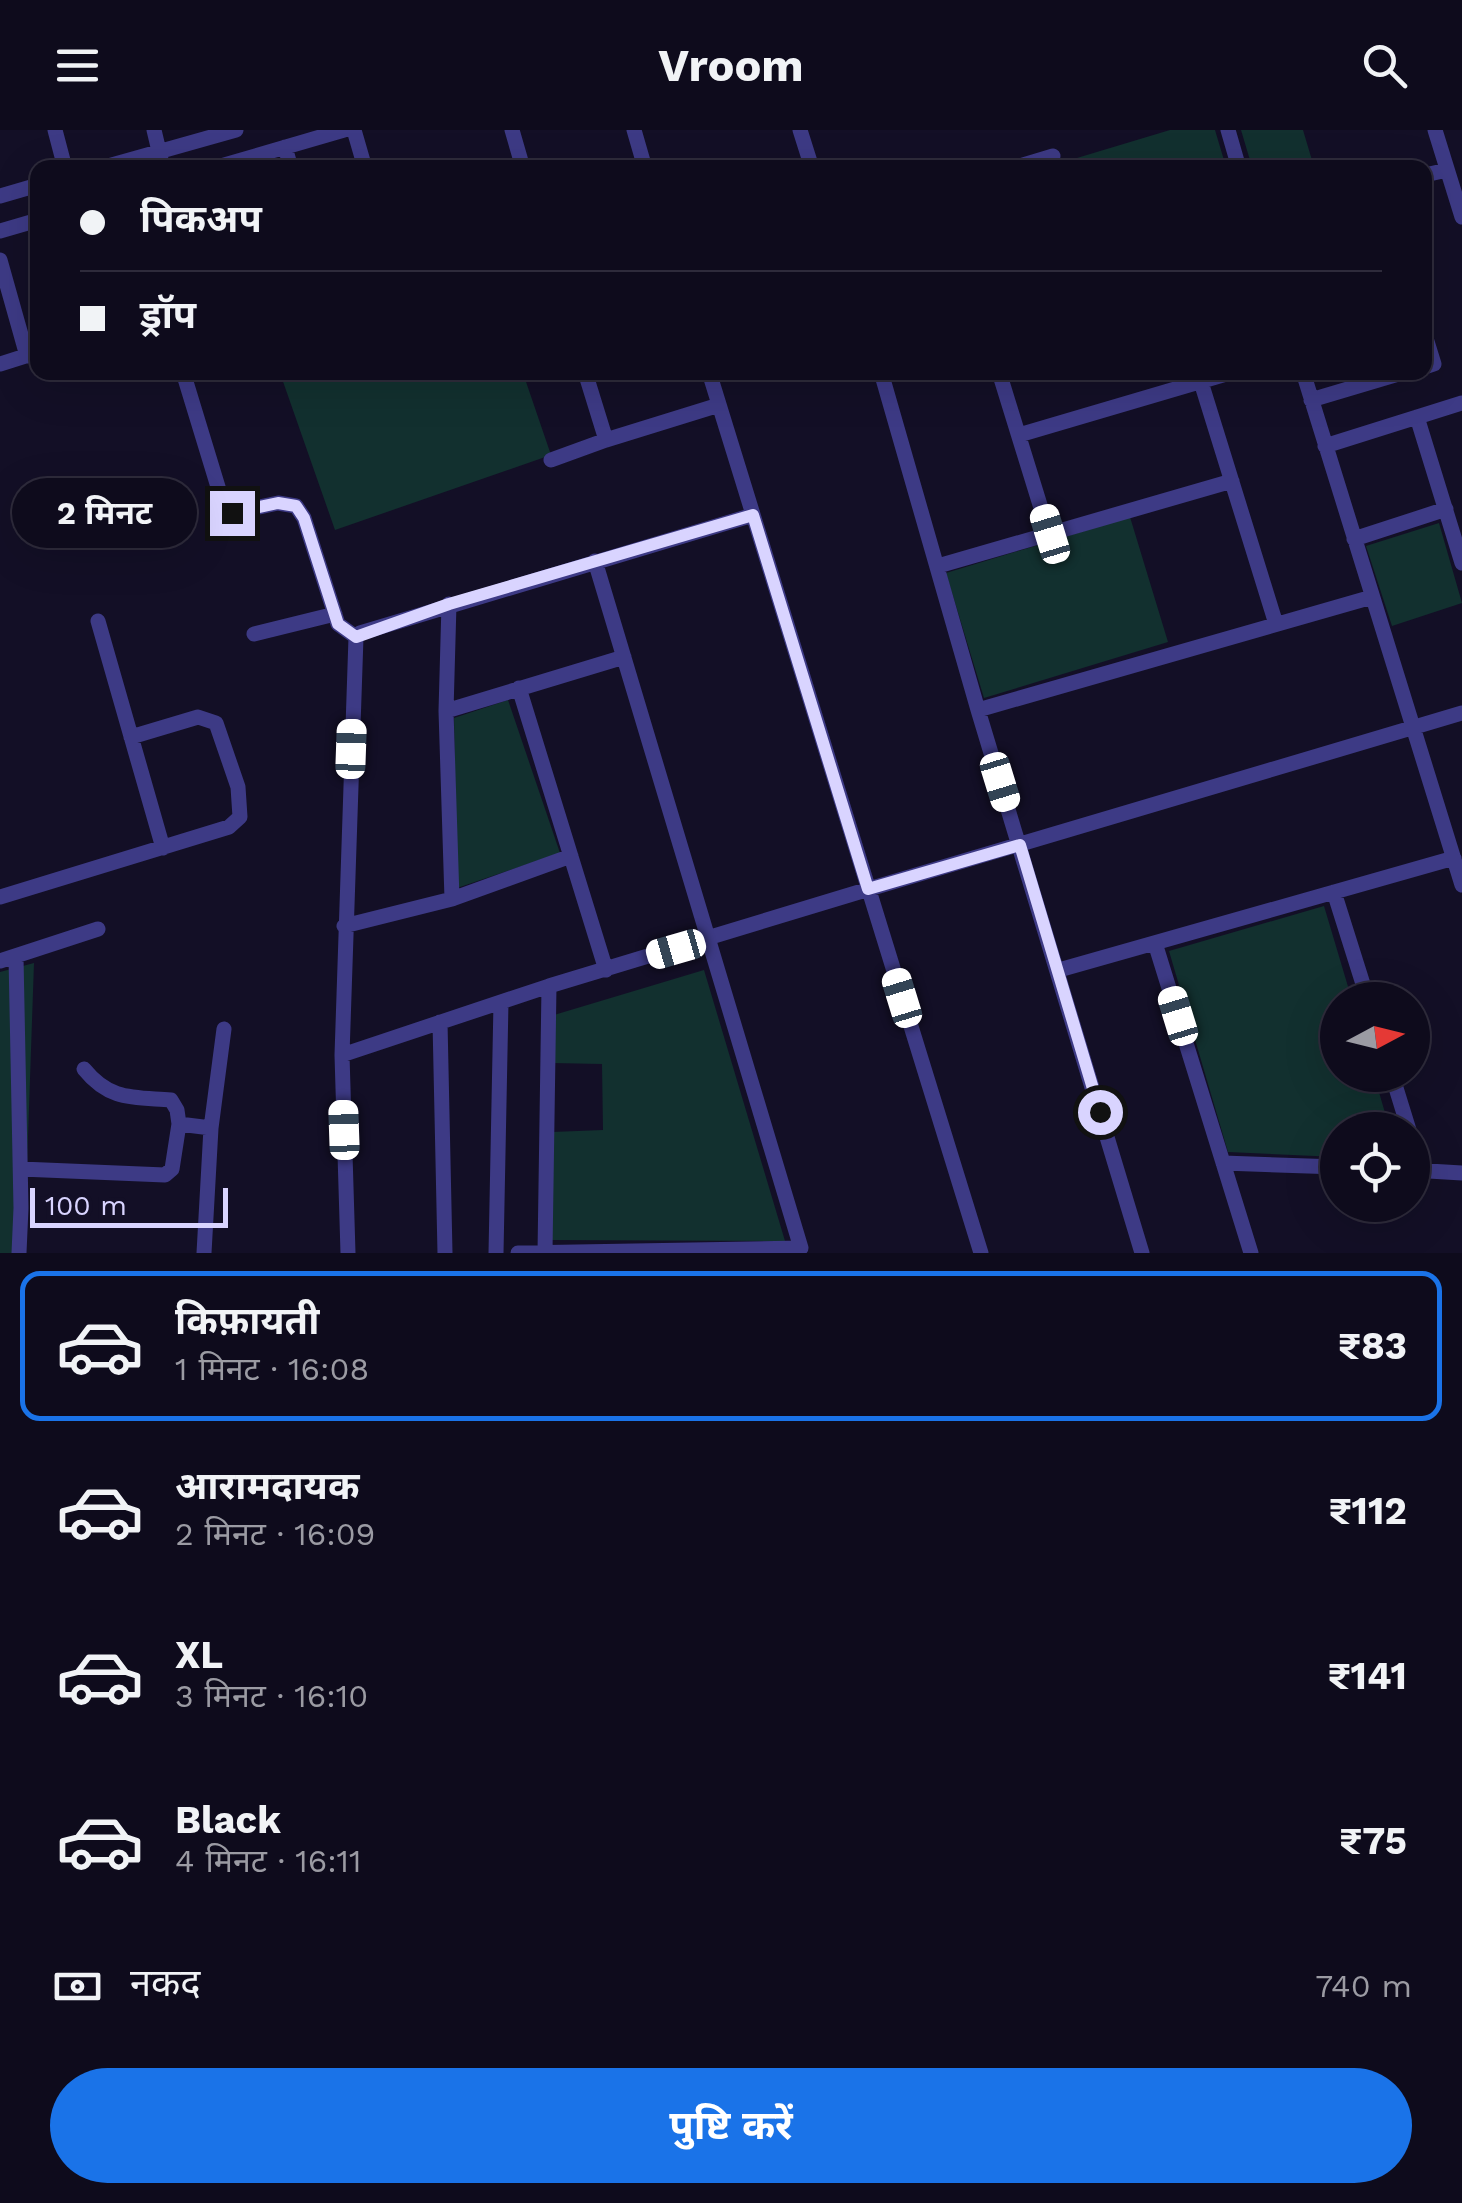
<!DOCTYPE html>
<html lang="hi">
<head>
<meta charset="utf-8">
<style>
	body { margin:0; font-family:"Work Sans","Noto Sans Devanagari",sans-serif; background:#171425; color:#f1f3f6; height:100vh; display:flex; flex-direction:column; font-size:38px; white-space:nowrap }
	* { box-sizing:border-box; margin:0 }
	p { font-size:32px; color:#9b9ba3 }
	.icon { flex:none; width:55px; height:55px; fill:none; stroke:currentColor; stroke-width:2; stroke-linecap:round; stroke-linejoin:round }
	.map { position:relative; height:1123px; overflow:hidden }
	.drawer { display:flex; flex-direction:column; background:#0e0b1c; flex:1 }
	.drawer>* { flex:none }
	.guide { position:absolute; left:30px; top:30px; width:1402px; height:220px; border-radius:20px; box-shadow:0 10px 40px #0002,0 0 0 2px #2e2b3b; display:grid; align-content:center; height:220px; padding:0 50px; background:#0e0b1c }
	.needle { width:65px; rotate:83deg }
	.tools { position:absolute; left:1320px; top:852px; display:grid; gap:20px }
	.tools a { display:grid; place-items:center; width:110px; height:110px; border-radius:50%; background:#0e0b1c; box-shadow:0 10px 40px #0002,0 0 0 2px #2e2b3b; font-size:50px }
	.scale { position:absolute; left:30px; bottom:25px; width:198px; box-sizing:border-box; padding-left:10px; border:5px solid #d9d4ff; border-top:0; font-size:28px; line-height:35px; white-space:nowrap; color:#d9d4ff; -webkit-text-stroke:8px #130f26; paint-order:stroke }
	.end { position:absolute; width:45px; height:45px; margin:-22px; border:12px solid #d9d4ff; background:#111; box-shadow:0 0 0 5px #111 }
	.from { border-radius:50% }
	.bubble { position:absolute; height:70px; border-radius:35px; background:#0e0b1c; box-shadow:0 10px 40px #0002,0 0 0 2px #2e2b3b; font-size:32px; font-weight:700; line-height:70px; text-align:center }
	.car { position:absolute; width:30px; height:60px; margin:-30px -15px; border-radius:12px; box-shadow:0 0 8px 2px #0007; background:linear-gradient(#fff 24%,#345 0 40%,#fff 0 76%,#345 0 86%,#fff 0) }
	.guide b { display:flex; align-items:center; gap:35px; height:95px; font-size:38px }
	.guide b+b { border-top:2px solid #2e2b3b }
	.guide i { width:25px; height:25px; background:#f1f3f6 }
	ul { padding:18px 0 0; list-style:none }
	li { display:flex; align-items:center; gap:30px; height:150px; margin:0 20px 15px; padding:0 30px; border:5px solid transparent; border-radius:20px }
	li div { flex:1 }
	li b { display:block; font-size:38px }
	li em { font-style:normal; font-weight:700 }
	li.active { border-color:#1a73e8 }
	li>.icon { width:90px; height:90px; stroke-width:1.5 }
	.pay { display:flex; align-items:center; gap:25px; height:110px; padding:0 50px; font-size:38px }
	.pay p { margin-inline-start:auto }
	.cta { display:flex; gap:20px; margin-top:auto; padding:20px 50px }
	.cta a { flex:1; height:115px; border-radius:60px; background:#1a73e8; color:#fff; font-size:40px; font-weight:700; line-height:115px; text-align:center }
	header { display:flex; justify-content:space-between; align-items:center; height:130px; padding:0 50px; background:#0e0b1c; font-size:45px; font-weight:700 }
	.map>svg:first-child { display:block }
	.green { fill:#12302f }
	.lines { fill:none; stroke-linecap:round; stroke-linejoin:round }
	.minor { stroke:#3d3a85; stroke-width:15 }
	.route { stroke:#d9d4ff; stroke-width:12 }
</style>
</head>
<body>
<header><svg class="icon" aria-label="menu" viewBox="0 0 24 24"><path d="M4 6h16M4 12h16M4 18h16"/></svg>Vroom<svg class="icon" aria-label="search" viewBox="0 0 24 24"><circle cx="10" cy="10" r="6"/><path d="M15 15l6 6"/></svg></header>
<div class="map">
<svg width="1462" height="1123" viewBox="0 0 1462 1123">
	<rect width="100%" height="100%" fill="#130f26"/>
	<path class="green" d="M1170,0H1215L1226,37H1047Z
		M1241,0H1303L1314,37H1252Z
		M280,243H523L551,325L335,400Z
		M1130,387L1168,512L984,568L946,443Z
		M1439,393L1462,473L1392,496L1366,416Z
		M508,570L560,723L457,758L454,588Z
		M1324,776L1352,870H1338V945H1374L1390,1000H1338L1337,1027L1228,1022L1169,821Z
		M34,833L24,1123H0V842Z
		M704,840L785,1111L551,1110L552,1002L603,1000L602,934L552,933L554,885Z"/>
	<g class="lines">
		<path class="minor" d="M55,0L65,38
			M154,0L163,38
			M354,0L365,38
			M512,0L523,38
			M634,0L645,38
			M800,0L812,38
			M1228,0L1239,38
			M1435,0L1462,87
			M285,17L291,38
			M101,38L236,0
			M214,38L344,0
			M1013,38L1053,26
			M1425,45L1447,40
			M0,66L38,55
			M0,101L38,90
			M0,130L27,226
			M1425,205L1434,234L1425,237
			M0,234L38,222
			M183,242L222,370L231,383L278,373L296,376L304,388L338,494L356,507
			M585,242L606,310L719,275
			M709,242L981,1123
			M881,242L978,580L1142,1123
			M999,242L1049,404
			M1303,242L1462,755
			M1201,252L1276,494
			M1311,270L1405,242
			M1417,287L1462,433
			M1019,305L1233,242
			M1325,316L1462,273
			M551,330L606,310
			M1354,409L1446,379
			M938,436L1232,351
			M98,491L163,718
			M254,504L335,484
			M519,558L606,840
			M978,580L1372,467
			M446,581L624,527
			M1334,762L1368,870
			M0,767L229,697L240,687L238,657L216,593L198,587L131,607
			M452,769L571,726
			M344,796L452,769L446,581L449,474
			M1155,813L1251,1123
			M16,827L21,1078L19,1123
			M0,831L98,799
			M1059,840L1454,728
			M440,892L445,1123
			M342,925L549,856L869,759L1462,583
			M84,939C110,971 133,967 171,970L177,980L179,994L211,998
			M1392,945L1409,1000
			M1412,1011L1422,1041
			M1223,1033L1338,1037
			M21,1039L165,1045L172,1039L179,994
			M1412,1040L1462,1043
			M545,1122L549,856
			M204,1123L211,998L224,899
			M348,1123L342,925L356,507L360,503L753,385
			M496,1123L501,872
			M518,1123L801,1118L595,431"/>
	</g>
	<g class="lines">
		<path class="route" d="M232,383L278,373L296,376L304,388L338,494L356,507L449,474L753,385L868,759L1020,715L1100,982"/>
	</g>
</svg>
<div class="tools">
<a><svg class="needle" viewBox="-14 -14 28 28"><path d="M0-13l5 13h-10z" fill="#e53935"/><path d="M0 13l5-13h-10z" fill="#9b9ba3"/></svg></a>
<a><svg class="icon" aria-label="locate" viewBox="0 0 24 24"><circle cx="12" cy="12" r="6"/><path d="M12 2v4M12 18v4M2 12h4M18 12h4"/></svg></a>
</div>
<div class="scale">100 m</div>
<i class="end from" style="left:1100px;top:982px"></i>
<i class="end" style="left:232px;top:383px"></i>
<div class="bubble" style="left:12px;top:348px;width:185px">2 मिनट</div>
<i class="car" style="left:1050px;top:404px;rotate:343deg"></i>
<i class="car" style="left:351px;top:619px;rotate:2deg"></i>
<i class="car" style="left:1000px;top:652px;rotate:163deg"></i>
<i class="car" style="left:676px;top:819px;rotate:254deg"></i>
<i class="car" style="left:902px;top:868px;rotate:343deg"></i>
<i class="car" style="left:1178px;top:886px;rotate:343deg"></i>
<i class="car" style="left:344px;top:1000px;rotate:358deg"></i>
<div class="guide">
<b><i class="from"></i>पिकअप</b>
<b><i></i>ड्रॉप</b>
</div>
</div>
<section class="drawer">
<ul>
<li class="active"><svg class="icon" aria-label="car" viewBox="0 0 24 24"><path d="M5 17H2v-5l4-1 3-4h7l3 4 3 1v5h-3M9 17h6M6 11h13"/><circle cx="7" cy="17" r="2"/><circle cx="17" cy="17" r="2"/></svg><div><b>किफ़ायती</b><p>1 मिनट · 16:08</p></div><em>₹83</em></li>
<li><svg class="icon" aria-label="car" viewBox="0 0 24 24"><path d="M5 17H2v-5l4-1 3-4h7l3 4 3 1v5h-3M9 17h6M6 11h13"/><circle cx="7" cy="17" r="2"/><circle cx="17" cy="17" r="2"/></svg><div><b>आरामदायक</b><p>2 मिनट · 16:09</p></div><em>₹112</em></li>
<li><svg class="icon" aria-label="car" viewBox="0 0 24 24"><path d="M5 17H2v-5l4-1 3-4h7l3 4 3 1v5h-3M9 17h6M6 11h13"/><circle cx="7" cy="17" r="2"/><circle cx="17" cy="17" r="2"/></svg><div><b>XL</b><p>3 मिनट · 16:10</p></div><em>₹141</em></li>
<li><svg class="icon" aria-label="car" viewBox="0 0 24 24"><path d="M5 17H2v-5l4-1 3-4h7l3 4 3 1v5h-3M9 17h6M6 11h13"/><circle cx="7" cy="17" r="2"/><circle cx="17" cy="17" r="2"/></svg><div><b>Black</b><p>4 मिनट · 16:11</p></div><em>₹75</em></li>
</ul>
<div class="pay"><svg class="icon" aria-label="cash" viewBox="0 0 24 24"><path d="M3 7h18v10H3z"/><circle cx="12" cy="12" r="2"/></svg>नकद<p>740 m</p></div>
<div class="cta"><a>पुष्टि करें</a></div>
</section>
</body>
</html>
